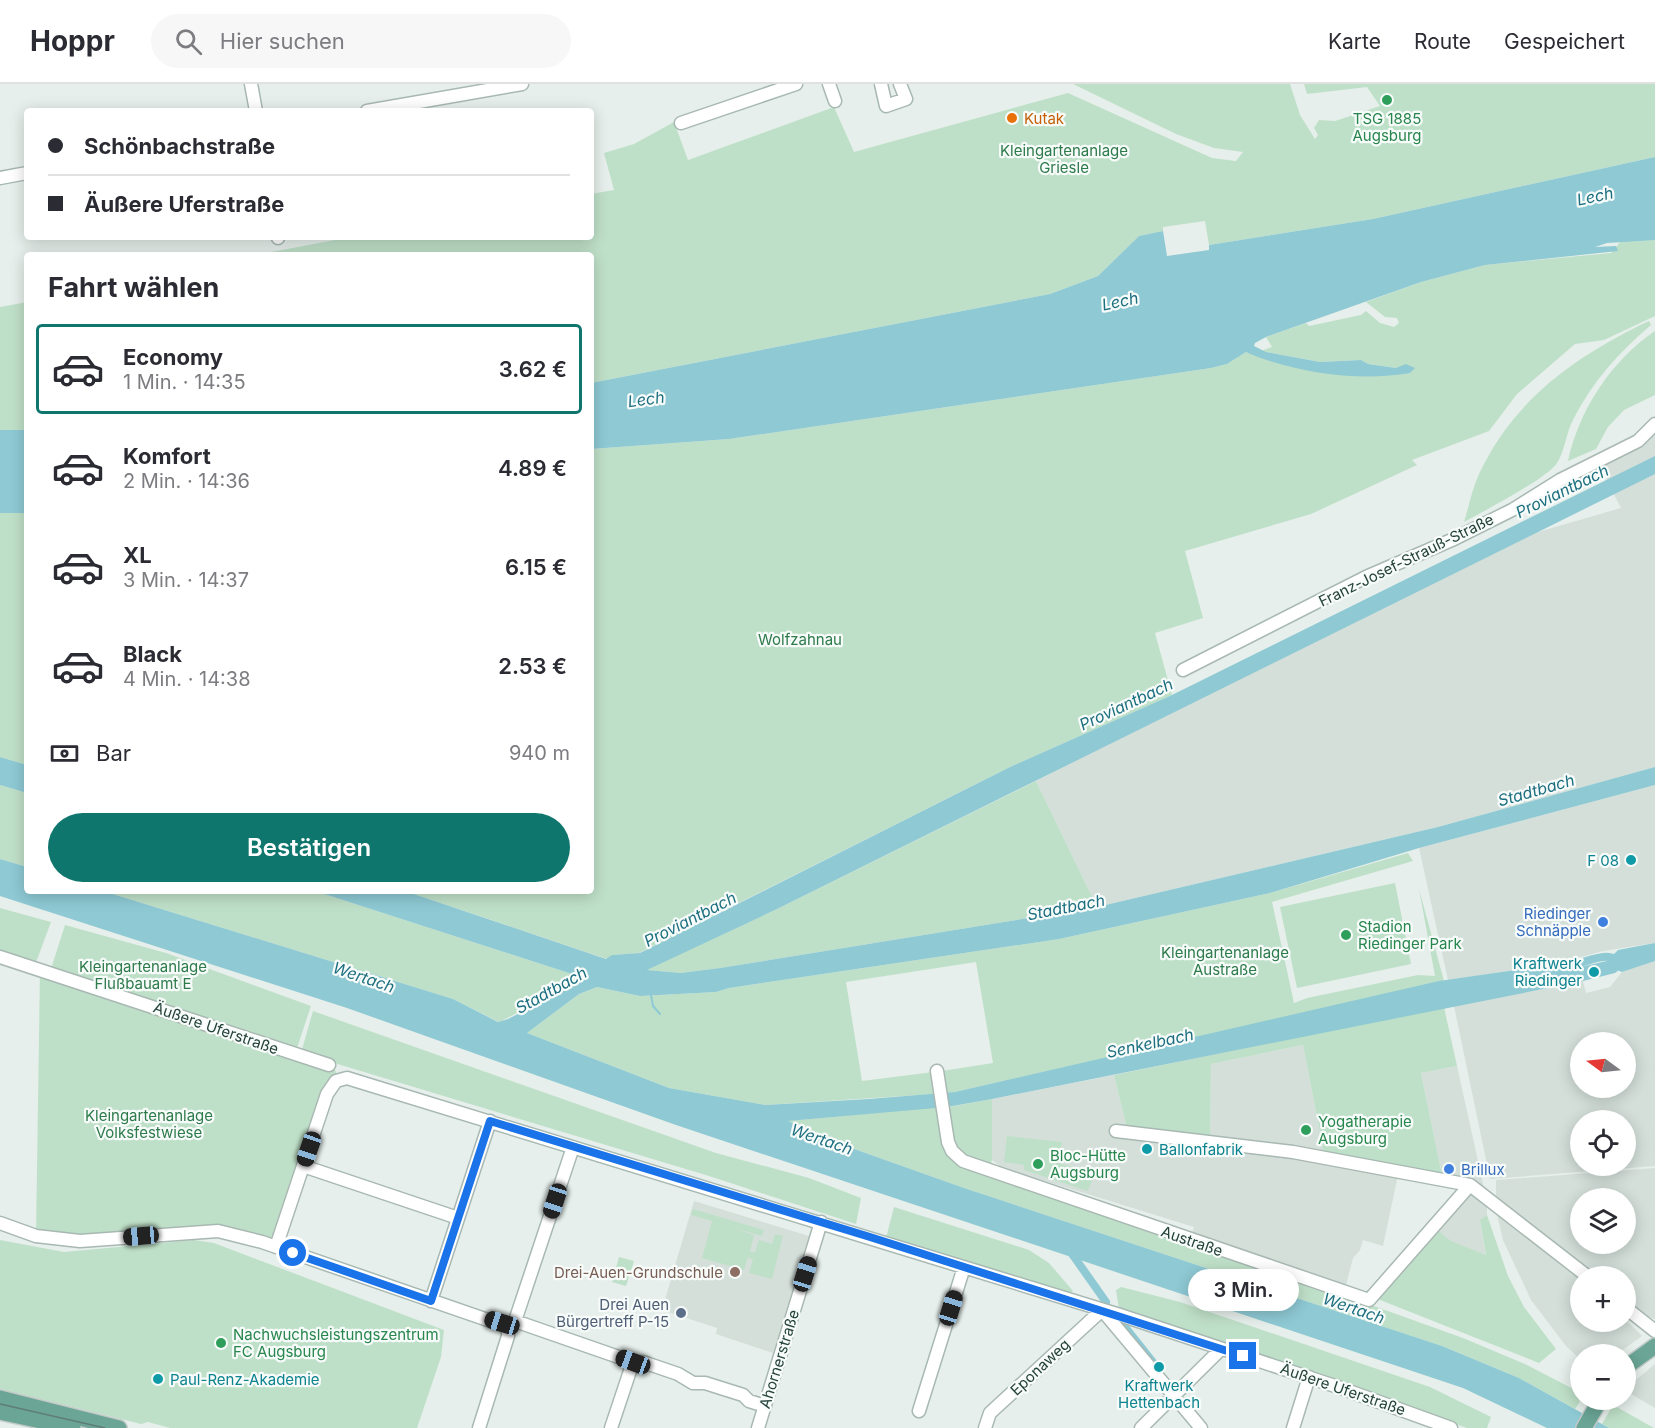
<!DOCTYPE html>
<html lang="de">
<head>
<meta charset="utf-8">
<style>
	body { margin:0; font-family:Inter,sans-serif; background:#f7f7f7; color:#2b2b33; height:100vh; display:flex; flex-direction:column; font-size:22px; white-space:nowrap }
	* { box-sizing:border-box; margin:0 }
	p { font-size:20px; color:#7c7c81 }
	.icon { flex:none; width:33px; height:33px; fill:none; stroke:currentColor; stroke-width:2; stroke-linecap:round; stroke-linejoin:round }
	.map { position:relative; flex:1; overflow:hidden }
	.drawer { position:absolute; left:24px; top:168px; width:570px; height:642px; display:flex; flex-direction:column; background:#fff; border-radius:6px; box-shadow:0 3px 15px #0003 }
	.drawer>* { flex:none }
	.top-card { position:absolute; left:24px; top:24px; width:570px; height:132px; border-radius:6px; box-shadow:0 3px 15px #0003; display:grid; align-content:center; height:132px; padding:0 24px; background:#fff }
	.needle { width:39px; rotate:285deg }
	.tools { position:absolute; left:1570px; top:948px; display:grid; gap:12px }
	.tools a { display:grid; place-items:center; width:66px; height:66px; border-radius:50%; background:#fff; box-shadow:0 3px 15px #0003; font-size:30px }
	.end { position:absolute; width:27px; height:27px; margin:-14px; border:8px solid #1a73e8; background:#fff; box-shadow:0 0 0 3px #fff }
	.from { border-radius:50% }
	.bubble { position:absolute; height:42px; border-radius:21px; background:#fff; box-shadow:0 3px 15px #0003; font-size:20px; font-weight:600; line-height:42px; text-align:center }
	.car { position:absolute; width:18px; height:36px; margin:-18px -9px; border-radius:8px; box-shadow:0 0 4px 2px #0007; background:linear-gradient(#222 24%,#8ab4d8 0 40%,#222 0 76%,#8ab4d8 0 86%,#222 0) }
	.top-card b { display:flex; align-items:center; gap:21px; height:57px; font-size:22px }
	.top-card b+b { border-top:2px solid #e1e1e2 }
	.top-card i { width:15px; height:15px; background:#2b2b33 }
	ul { padding:0; list-style:none }
	li { display:flex; align-items:center; gap:18px; height:90px; margin:0 12px 9px; padding:0 12px; border:3px solid transparent; border-radius:6px }
	li div { flex:1 }
	li b { display:block; font-size:22px }
	li em { font-style:normal; font-weight:600 }
	li.on { border-color:#0f766e }
	li>.icon { width:54px; height:54px; stroke-width:1.5 }
	h2 { padding:0 24px; font-size:27px; line-height:72px }
	.pay { display:flex; align-items:center; gap:15px; height:66px; padding:0 24px; font-size:22px }
	.pay p { margin-inline-start:auto }
	.primary-button { display:flex; gap:12px; margin-top:auto; padding:12px 24px }
	.primary-button a { flex:1; height:69px; border-radius:36px; background:#0f766e; color:#fff; font-size:24px; font-weight:600; line-height:69px; text-align:center }
	header { display:flex; align-items:center; gap:36px; box-sizing:border-box; height:84px; padding:0 30px; background:#fff; border-bottom:2px solid #e1e1e2 }
	header strong { font-size:28px }
	nav { display:flex; gap:33px; margin-inline-start:auto; font-size:21px }
	.search { width:420px; height:54px; background:#f7f7f7; display:flex; align-items:center; gap:15px; box-sizing:border-box; padding:0 21px; border-radius:33px; color:#7c7c81; font-size:22px }
	.map>svg:first-child { display:block }
	.built { fill:#d4dfda; fill-rule:evenodd }
	.green { fill:#bfe0c8 }
	.water { fill:#8ec9d4 }
	.lines { fill:none; stroke-linecap:round; stroke-linejoin:round }
	.stream { stroke:#8ec9d4; stroke-width:2 }
	.canal { stroke:#8ec9d4; stroke-width:8 }
	.minor-casing { stroke:#a8b8b2; stroke-width:15 }
	.major-casing { stroke:#c2cac8; stroke-width:18 }
	.minor { stroke:#fff; stroke-width:12 }
	.major { stroke:#6aa596; stroke-width:15 }
	.tram { stroke:#5f7d75; stroke-width:1.5 }
	.route { stroke:#1a73e8; stroke-width:8 }
	.leisure-dot { fill:#2e9e5b; stroke:#f7fbf9; stroke-width:2 }
	.food-dot { fill:#e8710a; stroke:#f7fbf9; stroke-width:2 }
	.culture-dot { fill:#0f9aa8; stroke:#f7fbf9; stroke-width:2 }
	.shop-dot { fill:#3f7fe0; stroke:#f7fbf9; stroke-width:2 }
	.education-dot { fill:#8d6e63; stroke:#f7fbf9; stroke-width:2 }
	.service-dot { fill:#5c6f8a; stroke:#f7fbf9; stroke-width:2 }
	.labels { text-anchor:middle; dominant-baseline:central; stroke-width:4.5; stroke-linejoin:round; paint-order:stroke }
	.food-label { font-size:15px; fill:#c56008; stroke:#f7fbf9; text-anchor:start }
	.leisure-label { font-size:15px; fill:#27864d; stroke:#f7fbf9; text-anchor:start }
	.park-label { font-size:15px; fill:#2d7a4b; stroke:#f7fbf9 }
	.street-label { font-size:15px; fill:#24423a; stroke:#f7fbf9 }
	.culture-label { font-size:15px; fill:#0d838f; stroke:#f7fbf9; text-anchor:end }
	.shop-label { font-size:15px; fill:#366cbe; stroke:#f7fbf9; text-anchor:end }
	.education-label { font-size:15px; fill:#785e54; stroke:#f7fbf9; text-anchor:end }
	.service-label { font-size:15px; fill:#4e5e75; stroke:#f7fbf9; text-anchor:end }
	.water-label { font-size:16px; font-style:italic; fill:#1c6f80; stroke:#f7fbf9 }
</style>
</head>
<body>
<header>
<strong>Hoppr</strong>
<div class="search"><svg class="icon" aria-label="search" viewBox="0 0 24 24"><circle cx="10" cy="10" r="6"/><path d="M15 15l6 6"/></svg>Hier suchen</div>
<nav><a>Karte</a><a>Route</a><a>Gespeichert</a></nav>
</header>
<div class="map">
<svg width="1655" height="1344" viewBox="0 0 1655 1344">
	<rect width="100%" height="100%" fill="#e6efeb"/>
	<path class="built" d="M1655,348V683L1438,743L1097,823L1036,697L1308,559L1538,448L1621,424L1598,379Z
		M1655,701V859L1603,867L1578,874V877L1448,896L1419,764Z
		M1655,877V1082L1490,1095L1454,922L1583,897L1586,909L1610,903L1622,888ZM1581,958H1626V1004H1581ZM1581,1036H1626V1082H1581Z
		M1303,961L1324,1069L1398,1091L1383,1162L1363,1156L1360,1166L1353,1174L1345,1205L1191,1154L1194,1143L1003,1084L992,1076V1015L1114,991L1127,1045L1210,1054L1211,980Z
		M1457,982L1484,1104L1442,1091L1421,989Z
		M1655,1084V1235L1644,1232L1626,1217V1192H1596L1496,1114V1096ZM1581,1114H1626V1160H1581Z
		M1468,1107L1487,1123V1131L1480,1137L1486,1172L1450,1157L1436,1145Z
		M694,1117L809,1152L773,1269L716,1250L717,1244L662,1226Z
		M1497,1130L1581,1197V1238L1626,1236L1642,1252L1617,1270H1581V1276L1566,1262L1531,1216L1503,1156Z
		M1655,1280V1324L1626,1307V1304Z"/>
	<path class="green" d="M1073,0H1290L1300,31L1315,55L1318,51L1314,44L1319,36L1335,37L1380,22L1367,3L1307,10L1304,0H1655V73L1373,135L1209,161L1205,137L1163,143V147L1139,152L1098,192L1050,210L591,299V171H255L351,153H591V110L614,106L604,69L634,60L674,38L688,76L834,23L854,68L1068,9L1212,74L1236,77L1243,68L1214,64L1176,50Z
		M1655,156V232L1604,256L1575,260L1517,310L1489,347L1412,376L1417,381L1311,430L1185,467L1203,534L1155,549L1172,611L1010,683L639,869L613,871L607,875L405,807H591V365L729,355L1211,284L1227,280L1246,268L1309,286L1396,284L1368,280L1361,276L1320,278L1261,267L1272,263L1266,253L1306,239L1309,242L1361,231L1366,227L1380,239L1394,243L1399,239L1397,234L1385,233L1366,218L1421,198L1485,181L1611,169L1621,157Z
		M27,218V346H0V223Z
		M1649,237L1651,241C1619,268 1592,298 1573,336C1566,349 1565,367 1557,379C1548,394 1482,428 1464,438C1469,422 1472,405 1479,390C1515,314 1576,272 1649,237Z
		M1655,247V311L1624,326L1608,343L1596,365L1568,377C1579,326 1611,277 1655,247Z
		M0,429H27V681L0,673Z
		M1036,697L1097,823L720,884L681,889L646,886L775,826Z
		M0,701L27,709V783L0,775Z
		M1408,769L1413,777L1272,818L1294,919L1307,914L1418,891L1435,892L1419,805L1444,897L955,1008L945,1009L942,987L993,979L976,878L846,898L862,997L933,988L936,1010L765,1021L669,1004L527,949L579,910L597,903L640,912L716,908L729,904L1059,855L1270,809Z
		M1395,799L1411,880L1297,904L1280,823Z
		M103,807H315L572,890L579,898L499,938L453,915Z
		M0,824L51,838L34,884L0,873Z
		M65,841L166,869L311,922L295,970L334,984L340,996L336,997L276,1163L218,1147L80,1157L36,1152L40,886L50,888Z
		M1444,923L1457,982L1421,989L1442,1091L1324,1069L1303,961L1211,980L1210,1055L1127,1045L1114,991Z
		M313,927L716,1069L809,1094L861,1114L856,1140L709,1092L301,969Z
		M992,1015V1076L989,1087L957,1073L943,1024Z
		M938,1023L948,1069L1463,1254L1527,1281L1581,1309V1316L1575,1325L1519,1294L1442,1262L964,1104L843,1061L787,1037Z
		M1007,1052L1062,1058L1059,1079L1094,1090L1088,1107L1024,1086V1081L1004,1078Z
		M894,1123L1029,1166L1049,1179L1073,1207L1069,1210L886,1154Z
		M693,1125L764,1146L762,1152L730,1143L754,1151L750,1168H755L759,1156L772,1160L775,1150L783,1152L772,1195L749,1189L753,1176L748,1173L744,1186L702,1174L712,1137L691,1131Z
		M1487,1131L1508,1192L1524,1223L1556,1265L1539,1279L1375,1214L1436,1145L1451,1157L1486,1171L1480,1136Z
		M0,1156L64,1168L194,1156L214,1159L444,1246L441,1273L417,1344H170L148,1338L141,1340L0,1305Z
		M619,1173L634,1177L626,1202L612,1198Z
		M1121,1203L1180,1218L1430,1303L1491,1333L1487,1344H1467L1291,1281L1119,1225L1116,1206Z
		M1613,1321L1654,1344H1609L1602,1340Z"/>
	<path class="water" d="M1655,73V156L1607,159L1595,163L1616,162L1618,167L1485,181L1421,198L1266,253L1255,259L1254,262L1266,268L1320,278L1361,276L1368,280L1396,284L1406,280L1415,284L1410,289C1359,298 1294,289 1246,268L1227,280L1211,284L729,355L591,365V299L1050,210L1098,192L1139,152L1163,147L1167,172L1209,166V161L1373,135Z
		M0,346H27V429H0Z
		M1655,372V390L775,826L647,886L681,889L720,884L1097,823L1438,743L1655,683V701L1419,764L1270,809L1059,855L729,904L716,908L640,912L597,903L579,910L527,949L669,1004L765,1021L869,1015L955,1008L1439,897L1578,877L1580,883L1607,877L1618,866L1655,859V877L1622,888L1608,883L1581,889L1583,897L992,1015L947,1023L788,1037L843,1061L964,1104L1442,1262L1519,1294L1609,1344H1547L1463,1304L676,1041L347,924L0,812V775L27,783V807H103L453,915L498,938L508,935L575,901L579,896L572,890L315,807H405L606,875L612,871L640,869L1010,683L1172,611Z
		M0,673L27,681V709L0,701Z"/>
	<g class="lines">
		<path class="stream" d="M651,911L653,922L660,930"/>
		<path class="canal" d="M1579,879C1592,876 1607,868 1618,877L1614,885L1582,893
			M1070,1167L1106,1218
			M1121,1238L1156,1282"/>
		<g class="minor-casing">
			<path id="minor" d="M251,0L256,27
				M829,0L835,17
				M881,0L886,22L906,15L900,0
				M367,27L522,0
				M681,39L796,0
				M0,94L27,89
				M278,153V154
				M1183,586L1366,493L1454,455L1512,426L1560,396L1638,357L1655,340
				M0,873L329,981
				M937,987L948,1058L952,1067L963,1077L1369,1216L1470,1101
				M1116,1047L1293,1068L1470,1101L1587,1192
				M303,1082L458,1134
				M0,1139L36,1152L80,1157L218,1147L262,1158L508,1243
				M276,1163L327,1010L336,997L347,994L1120,1231L1335,1302L1451,1344
				M431,1217L490,1037
				M1626,1224L1655,1247
				M515,1237L573,1063
				M508,1243L515,1237L633,1278H643L678,1290L693,1299H705L743,1311L749,1317L765,1322
				M919,1327L964,1183
				M479,1344L508,1252V1243
				M611,1344L633,1278
				M758,1344L821,1138
				M985,1344L990,1329L1102,1226L1201,1344
				M1141,1344L1221,1265
				M1293,1344L1309,1293"/>
		</g>
		<g class="major-casing">
			<path id="major" d="M1626,1283L1655,1262
				M0,1314L119,1344
				M0,1328L73,1344
				M1584,1344L1600,1316"/>
		</g>
		<use href="#minor" class="minor"/>
		<use href="#major" class="major"/>
		<path class="tram" d="M0,1320L105,1344"/>
	</g>
	<g class="lines">
		<path class="route" d="M293,1169L431,1217L490,1037L870,1153L1243,1272"/>
	</g>
	<g class="leisure-dot">
		<circle cx="1387" cy="16" r="6"/>
		<circle cx="1346" cy="851" r="6"/>
		<circle cx="1306" cy="1046" r="6"/>
		<circle cx="1038" cy="1080" r="6"/>
		<circle cx="221" cy="1259" r="6"/>
	</g>
	<circle class="food-dot" cx="1012" cy="34" r="6"/>
	<g class="culture-dot">
		<circle cx="1631" cy="776" r="6"/>
		<circle cx="1594" cy="888" r="6"/>
		<circle cx="1147" cy="1065" r="6"/>
		<circle cx="1159" cy="1283" r="6"/>
		<circle cx="158" cy="1295" r="6"/>
	</g>
	<g class="shop-dot">
		<circle cx="1603" cy="838" r="6"/>
		<circle cx="1449" cy="1085" r="6"/>
	</g>
	<circle class="education-dot" cx="735" cy="1188" r="6"/>
	<circle class="service-dot" cx="681" cy="1229" r="6"/>
	<g class="labels">
		<g class="food-label">
			<text x="1024" y="34">Kutak</text>
		</g>
		<g class="leisure-label">
			<text x="1387" y="34" text-anchor="middle">TSG 1885<tspan x="1387" dy="17">Augsburg</tspan></text>
			<text x="1358" y="842">Stadion<tspan x="1358" dy="17">Riedinger Park</tspan></text>
			<text x="1318" y="1037">Yogatherapie<tspan x="1318" dy="17">Augsburg</tspan></text>
			<text x="1050" y="1071">Bloc-Hütte<tspan x="1050" dy="17">Augsburg</tspan></text>
			<text x="233" y="1250">Nachwuchsleistungszentrum<tspan x="233" dy="17">FC Augsburg</tspan></text>
		</g>
		<g class="park-label">
			<text x="1064" y="66">Kleingartenanlage<tspan x="1064" dy="17">Griesle</tspan></text>
			<text x="800" y="555">Wolfzahnau</text>
			<text x="1225" y="868">Kleingartenanlage<tspan x="1225" dy="17">Austraße</tspan></text>
			<text x="143" y="882">Kleingartenanlage<tspan x="143" dy="17">Flußbauamt E</tspan></text>
			<text x="149" y="1031">Kleingartenanlage<tspan x="149" dy="17">Volksfestwiese</tspan></text>
		</g>
		<g class="street-label">
			<text transform="translate(1406 476) rotate(-26)">Franz-Josef-Strauß-Straße</text>
			<text transform="translate(216 944) rotate(19)">Äußere Uferstraße</text>
			<text transform="translate(1192 1157) rotate(19)">Austraße</text>
			<text transform="translate(779 1275) rotate(-73)">Ahornerstraße</text>
			<text transform="translate(1040 1283) rotate(-43)">Eponaweg</text>
			<text transform="translate(1343 1305) rotate(19)">Äußere Uferstraße</text>
		</g>
		<g class="culture-label">
			<text x="1619" y="776">F 08</text>
			<text x="1582" y="879">Kraftwerk<tspan x="1582" dy="17">Riedinger</tspan></text>
			<text x="1159" y="1065" text-anchor="start">Ballonfabrik</text>
			<text x="170" y="1295" text-anchor="start">Paul-Renz-Akademie</text>
			<text x="1159" y="1301" text-anchor="middle">Kraftwerk<tspan x="1159" dy="17">Hettenbach</tspan></text>
		</g>
		<g class="shop-label">
			<text x="1591" y="829">Riedinger<tspan x="1591" dy="17">Schnäpple</tspan></text>
			<text x="1461" y="1085" text-anchor="start">Brillux</text>
		</g>
		<g class="education-label">
			<text x="723" y="1188">Drei-Auen-Grundschule</text>
		</g>
		<g class="service-label">
			<text x="669" y="1220">Drei Auen<tspan x="669" dy="17">Bürgertreff P-15</tspan></text>
		</g>
		<g class="water-label">
			<text transform="translate(1595 112) rotate(-12)">Lech</text>
			<text transform="translate(1120 217) rotate(-12)">Lech</text>
			<text transform="translate(646 315) rotate(-7)">Lech</text>
			<text transform="translate(1562 407) rotate(-26)">Proviantbach</text>
			<text transform="translate(1126 620) rotate(-25)">Proviantbach</text>
			<text transform="translate(1536 706) rotate(-16)">Stadtbach</text>
			<text transform="translate(1066 823) rotate(-11)">Stadtbach</text>
			<text transform="translate(690 835) rotate(-27)">Proviantbach</text>
			<text transform="translate(364 893) rotate(19)">Wertach</text>
			<text transform="translate(551 906) rotate(-29)">Stadtbach</text>
			<text transform="translate(1150 959) rotate(-12)">Senkelbach</text>
			<text transform="translate(822 1055) rotate(19)">Wertach</text>
			<text transform="translate(1354 1224) rotate(19)">Wertach</text>
		</g>
	</g>
</svg>
<div class="tools">
<a><svg class="needle" viewBox="-14 -14 28 28"><path d="M0-13l5 13h-10z" fill="#e53935"/><path d="M0 13l5-13h-10z" fill="#7c7c81"/></svg></a>
<a><svg class="icon" aria-label="locate" viewBox="0 0 24 24"><circle cx="12" cy="12" r="6"/><path d="M12 2v4M12 18v4M2 12h4M18 12h4"/></svg></a>
<a><svg class="icon" aria-label="layers" viewBox="0 0 24 24"><path d="M12 4l9 5-9 5-9-5zM3 14l9 5 9-5"/></svg></a>
<a>+</a>
<a>−</a>
</div>
<i class="end from" style="left:293px;top:1169px"></i>
<i class="end" style="left:1243px;top:1272px"></i>
<div class="bubble" style="left:1188px;top:1185px;width:111px">3 Min.</div>
<i class="car" style="left:309px;top:1065px;rotate:199deg"></i>
<i class="car" style="left:555px;top:1117px;rotate:198deg"></i>
<i class="car" style="left:141px;top:1152px;rotate:265deg"></i>
<i class="car" style="left:805px;top:1190px;rotate:17deg"></i>
<i class="car" style="left:951px;top:1224px;rotate:17deg"></i>
<i class="car" style="left:502px;top:1239px;rotate:287deg"></i>
<i class="car" style="left:633px;top:1278px;rotate:290deg"></i>
<div class="top-card">
<b><i class="from"></i>Schönbachstraße</b>
<b><i></i>Äußere Uferstraße</b>
</div>
<section class="drawer">
<h2>Fahrt wählen</h2>
<ul>
<li class="on"><svg class="icon" aria-label="car" viewBox="0 0 24 24"><path d="M5 17H2v-5l4-1 3-4h7l3 4 3 1v5h-3M9 17h6M6 11h13"/><circle cx="7" cy="17" r="2"/><circle cx="17" cy="17" r="2"/></svg><div><b>Economy</b><p>1 Min. · 14:35</p></div><em>3.62 €</em></li>
<li><svg class="icon" aria-label="car" viewBox="0 0 24 24"><path d="M5 17H2v-5l4-1 3-4h7l3 4 3 1v5h-3M9 17h6M6 11h13"/><circle cx="7" cy="17" r="2"/><circle cx="17" cy="17" r="2"/></svg><div><b>Komfort</b><p>2 Min. · 14:36</p></div><em>4.89 €</em></li>
<li><svg class="icon" aria-label="car" viewBox="0 0 24 24"><path d="M5 17H2v-5l4-1 3-4h7l3 4 3 1v5h-3M9 17h6M6 11h13"/><circle cx="7" cy="17" r="2"/><circle cx="17" cy="17" r="2"/></svg><div><b>XL</b><p>3 Min. · 14:37</p></div><em>6.15 €</em></li>
<li><svg class="icon" aria-label="car" viewBox="0 0 24 24"><path d="M5 17H2v-5l4-1 3-4h7l3 4 3 1v5h-3M9 17h6M6 11h13"/><circle cx="7" cy="17" r="2"/><circle cx="17" cy="17" r="2"/></svg><div><b>Black</b><p>4 Min. · 14:38</p></div><em>2.53 €</em></li>
</ul>
<div class="pay"><svg class="icon" aria-label="cash" viewBox="0 0 24 24"><path d="M3 7h18v10H3z"/><circle cx="12" cy="12" r="2"/></svg>Bar<p>940 m</p></div>
<div class="primary-button"><a>Bestätigen</a></div>
</section>
</div>
</body>
</html>
